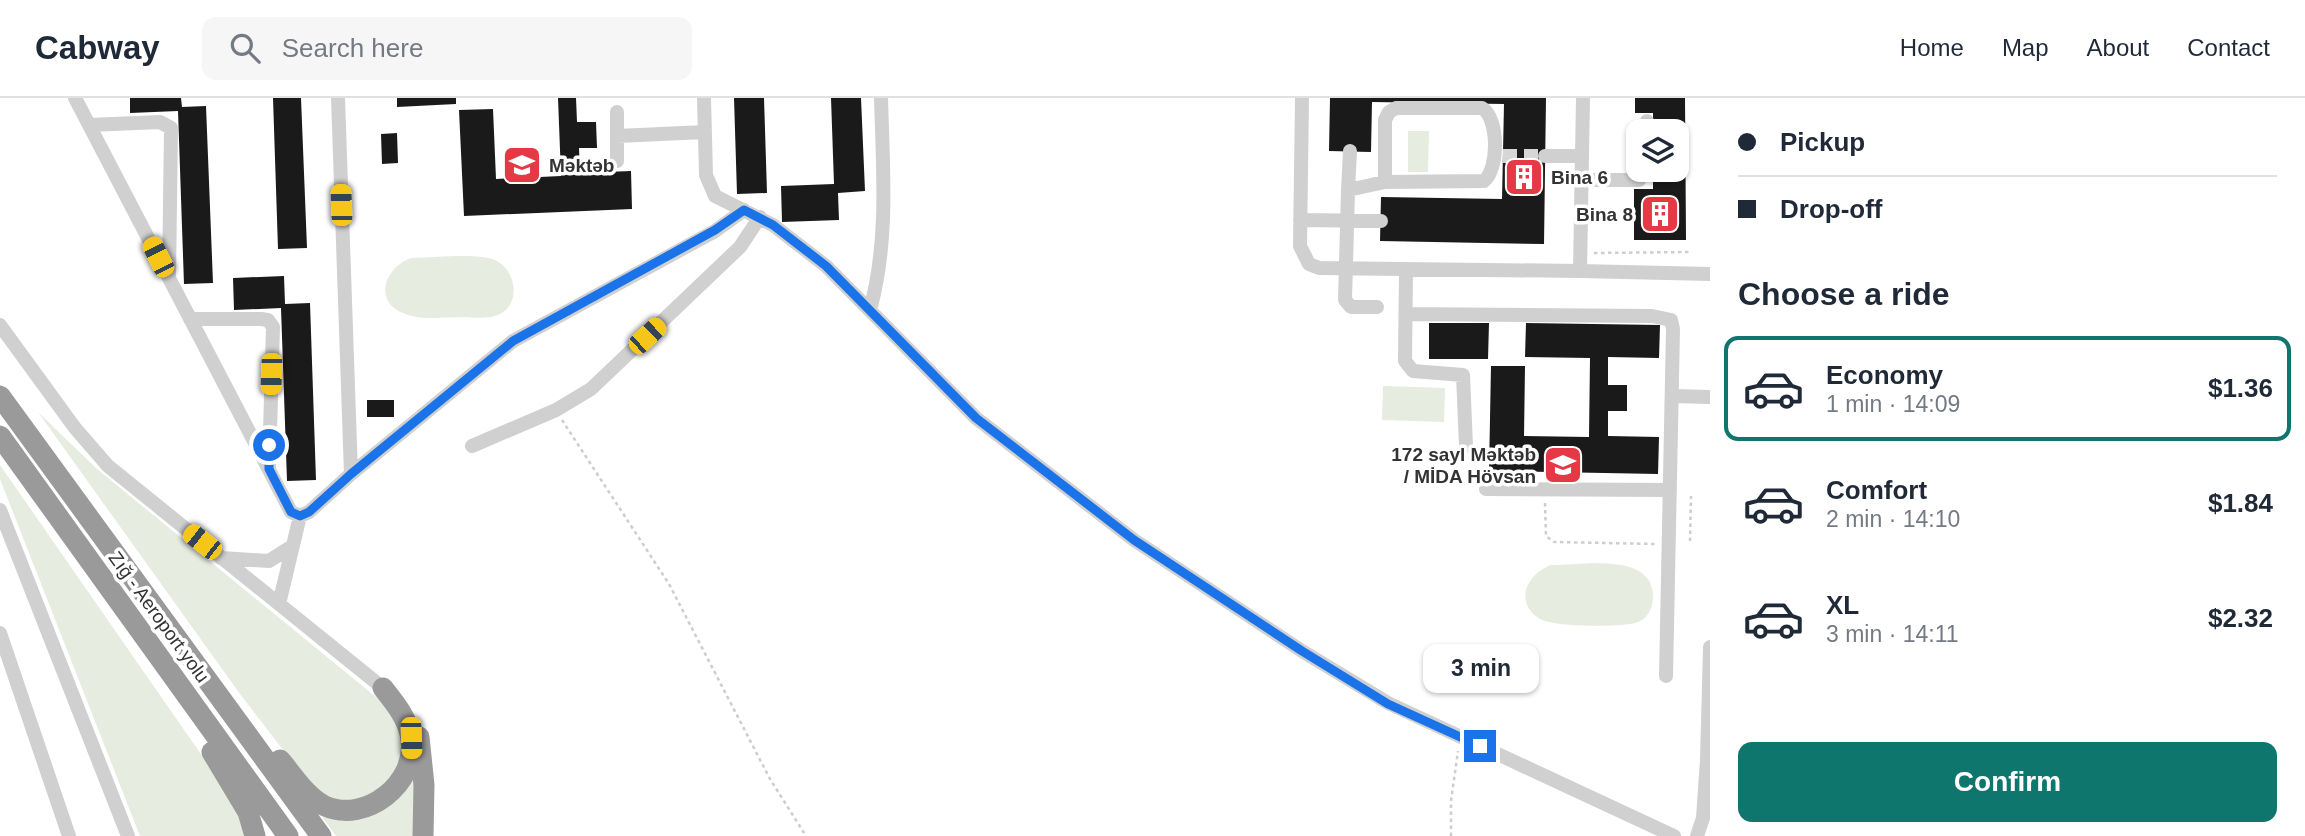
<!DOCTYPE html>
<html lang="en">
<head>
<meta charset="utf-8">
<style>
	body { margin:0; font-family:Arial,sans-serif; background:#f6f6f7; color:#1f2937; height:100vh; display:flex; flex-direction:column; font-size:26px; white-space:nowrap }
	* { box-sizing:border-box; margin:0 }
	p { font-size:23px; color:#747a83 }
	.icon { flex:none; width:38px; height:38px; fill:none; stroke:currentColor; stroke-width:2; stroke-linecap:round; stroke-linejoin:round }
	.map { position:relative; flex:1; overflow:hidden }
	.side { display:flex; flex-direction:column; background:#fff; width:595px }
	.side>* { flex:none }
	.hud { display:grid; align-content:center; height:154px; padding:0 28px; background:#fff }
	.controls { position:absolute; left:1626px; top:21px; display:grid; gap:14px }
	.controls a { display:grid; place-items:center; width:63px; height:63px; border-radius:14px; background:#fff; box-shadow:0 2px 5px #0004; font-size:35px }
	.end { position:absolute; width:32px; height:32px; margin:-16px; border:9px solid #1a73e8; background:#fff; box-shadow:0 0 0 4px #fff }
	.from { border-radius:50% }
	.bubble { position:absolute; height:49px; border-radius:14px; background:#fff; box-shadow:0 2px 5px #0004; font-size:23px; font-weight:700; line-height:49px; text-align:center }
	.car { position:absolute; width:21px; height:42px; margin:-21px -10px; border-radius:9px; box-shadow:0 0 5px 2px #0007; background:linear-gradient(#f5c518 24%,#345 0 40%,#f5c518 0 76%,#345 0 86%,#f5c518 0) }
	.hud b { display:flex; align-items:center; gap:24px; height:66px; font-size:26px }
	.hud b+b { border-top:2px solid #e0e1e3 }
	.hud i { width:18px; height:18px; background:#1f2937 }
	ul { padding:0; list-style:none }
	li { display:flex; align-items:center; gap:21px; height:105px; margin:0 14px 10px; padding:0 14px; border:4px solid transparent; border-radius:14px }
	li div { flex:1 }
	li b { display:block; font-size:26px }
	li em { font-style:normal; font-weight:700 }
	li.active { border-color:#0f766e }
	li>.icon { width:63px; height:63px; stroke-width:1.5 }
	h2 { padding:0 28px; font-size:32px; line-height:84px }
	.cta { display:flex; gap:14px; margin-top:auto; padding:14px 28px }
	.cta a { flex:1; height:80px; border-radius:14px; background:#0f766e; color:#fff; font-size:28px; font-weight:700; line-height:80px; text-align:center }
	header { display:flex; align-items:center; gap:42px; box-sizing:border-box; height:98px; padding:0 35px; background:#fff; border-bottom:2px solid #e0e1e3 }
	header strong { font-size:33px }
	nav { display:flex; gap:38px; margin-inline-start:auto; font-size:24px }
	.search { width:490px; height:63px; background:#f6f6f7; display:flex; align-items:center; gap:18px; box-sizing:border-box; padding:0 24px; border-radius:14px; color:#747a83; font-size:26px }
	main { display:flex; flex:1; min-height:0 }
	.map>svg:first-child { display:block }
	.green { fill:#e6ecdf }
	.building { fill:#1a1a1a }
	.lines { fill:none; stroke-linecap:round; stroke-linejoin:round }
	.minor-tunnel { stroke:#d6d6d6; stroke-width:14; stroke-dasharray:14 7; stroke-linecap:butt }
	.path { stroke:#cdcdcd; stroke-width:2.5; stroke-dasharray:3.5 3.5; stroke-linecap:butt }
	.minor { stroke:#d0d0d0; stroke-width:14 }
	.highway { stroke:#9a9a9a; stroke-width:21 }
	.route { stroke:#1a73e8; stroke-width:9 }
	.labels { text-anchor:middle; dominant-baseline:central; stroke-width:7; stroke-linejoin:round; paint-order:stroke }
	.poi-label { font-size:19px; font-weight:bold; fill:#333; stroke:#fff; text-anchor:start }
	.street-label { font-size:19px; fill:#333; stroke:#fff }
</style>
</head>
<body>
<header>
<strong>Cabway</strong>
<div class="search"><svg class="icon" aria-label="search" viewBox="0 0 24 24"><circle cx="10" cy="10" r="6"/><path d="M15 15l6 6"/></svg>Search here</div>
<nav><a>Home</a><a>Map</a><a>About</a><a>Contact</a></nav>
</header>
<main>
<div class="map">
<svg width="1710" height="738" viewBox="0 0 1710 738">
	<rect width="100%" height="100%" fill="#fff"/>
	<path class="green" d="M1408,33H1429L1428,74H1408Z
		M411,160C433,160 472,155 492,161C515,168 523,204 500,216C489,222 474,219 462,219C444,219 420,223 403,215C372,202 386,169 411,160Z
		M1383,288L1445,290L1444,324L1382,322Z
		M38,314L97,371L387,608L404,641L400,668L380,693L346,706L313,691L240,596Z
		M0,367L230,698L248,738H140L0,381Z
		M1551,467C1586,467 1662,452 1652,508C1649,515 1646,521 1638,524C1623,530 1553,529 1540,521C1513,504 1527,476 1551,467Z
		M414,671L415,738H336L318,713L342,723L356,721Z"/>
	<path class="building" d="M130,0H181L182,9L206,8L213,185L184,186L178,13L130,15Z
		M273,0H301L307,150L278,151Z
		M397,0H456V6L397,9Z
		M558,0H576L577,24H596L597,50H579L580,75L631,73L632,111L464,118L459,12L493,11L496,81L561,78Z
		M734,0H764L767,95L737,96Z
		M831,0H861L865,93L838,95L839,122L782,124L781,88L834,86Z
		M1330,0H1546L1544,146L1380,143L1381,99L1502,101L1504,6L1372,4L1371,54L1329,53Z
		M1635,0H1685L1686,142H1634V91H1653V72H1676V33H1653V15H1635Z
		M397,35L398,65L382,66L381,36Z
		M284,178L285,206L310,205L316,382L287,383L281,210L234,212L233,180Z
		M1429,225H1489L1488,261H1429Z
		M1526,225L1660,227L1659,260L1608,259V287H1627V313H1608V338L1659,339L1658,376L1489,373L1491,268H1525L1524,338L1589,339L1590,260L1525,259Z
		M367,302H394V319H367Z"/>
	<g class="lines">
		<path class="minor-tunnel" d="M1503,58H1545"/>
		<path class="path" d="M1594,155L1691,154
			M562,322L669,486L770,681L806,738
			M1545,405L1546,438L1554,444L1657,446
			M1690,443L1691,398
			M1451,738V703L1458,653"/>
		<path class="minor" d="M75,0L291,414L300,418L309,414L351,376L513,243L715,133L744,112
			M338,0L351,376
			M704,0L706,77L715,98L773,127L826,168L976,320L1134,442L1302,553L1388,605L1674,738
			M1302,0L1300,148L1309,166L1319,170L1580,173
			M1583,0L1580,173L1710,176
			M89,27L160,24L171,30L169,179
			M1647,33V23
			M617,38L705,34
			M1545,58H1582
			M617,63V14
			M1582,82H1639L1646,72
			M1348,92L1350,53
			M1300,122L1381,123
			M1406,171L1405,263L1413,273L1463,277L1466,348
			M1377,209H1351L1345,202L1348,92L1385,84V22L1389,14L1396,10H1482C1499,20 1499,71 1484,83L1385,84
			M870,212C889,143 883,71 881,0
			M1406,216L1652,218L1671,222L1673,231L1666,578
			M190,221H261L268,222L273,229L269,369
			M0,227L75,330L108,368L383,590
			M1672,298L1710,299
			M472,348L556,312L591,291L740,149L760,119
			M1486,391L1670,392
			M0,412L128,738
			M221,460L269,463L291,449
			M279,506L300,418
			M0,535L69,738
			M1710,549L1707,662H1710
			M1697,738L1703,720L1707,662"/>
		<path class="highway" d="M0,298L321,738
			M0,338L288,738
			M419,639L424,687L423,738
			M212,654L248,714L255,738
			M280,662C293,677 307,700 325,708C366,726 417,685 411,642C409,622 395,605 383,590"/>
	</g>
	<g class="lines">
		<path class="route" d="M269,347V371L291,414L300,418L309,414L351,376L513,243L715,132L744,112L773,127L826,168L976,320L1134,442L1302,553L1388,606L1480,648"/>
	</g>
	<defs>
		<g id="school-square" transform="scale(2.0125)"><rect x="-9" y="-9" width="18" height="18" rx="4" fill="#e63946" stroke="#fff"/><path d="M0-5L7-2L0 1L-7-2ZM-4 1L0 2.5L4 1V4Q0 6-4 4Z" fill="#fff"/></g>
		<g id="building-square" transform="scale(2.0125)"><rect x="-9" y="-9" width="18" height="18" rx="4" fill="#e63946" stroke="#fff"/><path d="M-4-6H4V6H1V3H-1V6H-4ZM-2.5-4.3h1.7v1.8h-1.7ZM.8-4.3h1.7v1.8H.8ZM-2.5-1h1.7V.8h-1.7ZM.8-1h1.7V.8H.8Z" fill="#fff"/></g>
	</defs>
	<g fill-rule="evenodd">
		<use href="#school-square" x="522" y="67"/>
		<use href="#building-square" x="1524" y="79"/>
		<use href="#building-square" x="1660" y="116"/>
		<use href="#school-square" x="1563" y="367"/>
	</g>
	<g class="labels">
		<g class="poi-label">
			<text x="549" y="67">Məktəb</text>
			<text x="1551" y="79">Bina 6</text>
			<text x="1633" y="116" text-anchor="end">Bina 8</text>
			<text x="1536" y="356" text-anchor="end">172 sayl Məktəb<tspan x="1536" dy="22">/ MİDA Hövsan</tspan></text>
		</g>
		<g class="street-label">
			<text transform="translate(159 519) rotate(54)">Zığ - Aeroport yolu</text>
		</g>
	</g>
</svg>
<div class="controls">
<a><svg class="icon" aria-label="layers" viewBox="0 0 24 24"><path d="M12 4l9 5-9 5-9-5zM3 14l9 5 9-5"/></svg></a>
</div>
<i class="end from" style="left:269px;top:347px"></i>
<i class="end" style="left:1480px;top:648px"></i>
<div class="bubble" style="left:1423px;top:546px;width:116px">3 min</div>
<i class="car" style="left:341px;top:107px;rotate:358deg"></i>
<i class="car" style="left:158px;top:159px;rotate:333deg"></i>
<i class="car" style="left:647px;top:238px;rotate:47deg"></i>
<i class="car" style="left:271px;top:276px;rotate:182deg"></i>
<i class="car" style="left:202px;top:444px;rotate:308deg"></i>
<i class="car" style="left:411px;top:640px;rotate:178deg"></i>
</div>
<section class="side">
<div class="hud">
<b><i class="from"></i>Pickup</b>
<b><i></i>Drop-off</b>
</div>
<h2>Choose a ride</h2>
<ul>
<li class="active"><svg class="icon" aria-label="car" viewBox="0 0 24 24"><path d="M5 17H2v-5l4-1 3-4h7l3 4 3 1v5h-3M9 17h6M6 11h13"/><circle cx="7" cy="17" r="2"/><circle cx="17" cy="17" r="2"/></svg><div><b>Economy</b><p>1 min · 14:09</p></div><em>$1.36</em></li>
<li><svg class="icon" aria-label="car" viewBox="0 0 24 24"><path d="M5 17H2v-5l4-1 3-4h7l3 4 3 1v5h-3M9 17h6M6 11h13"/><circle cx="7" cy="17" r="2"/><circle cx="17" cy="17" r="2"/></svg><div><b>Comfort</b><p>2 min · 14:10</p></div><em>$1.84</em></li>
<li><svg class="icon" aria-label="car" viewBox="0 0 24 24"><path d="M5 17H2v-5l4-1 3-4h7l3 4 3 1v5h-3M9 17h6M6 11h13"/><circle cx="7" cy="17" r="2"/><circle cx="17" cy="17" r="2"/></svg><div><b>XL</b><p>3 min · 14:11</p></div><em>$2.32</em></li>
</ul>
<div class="cta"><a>Confirm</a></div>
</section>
</main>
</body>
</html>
